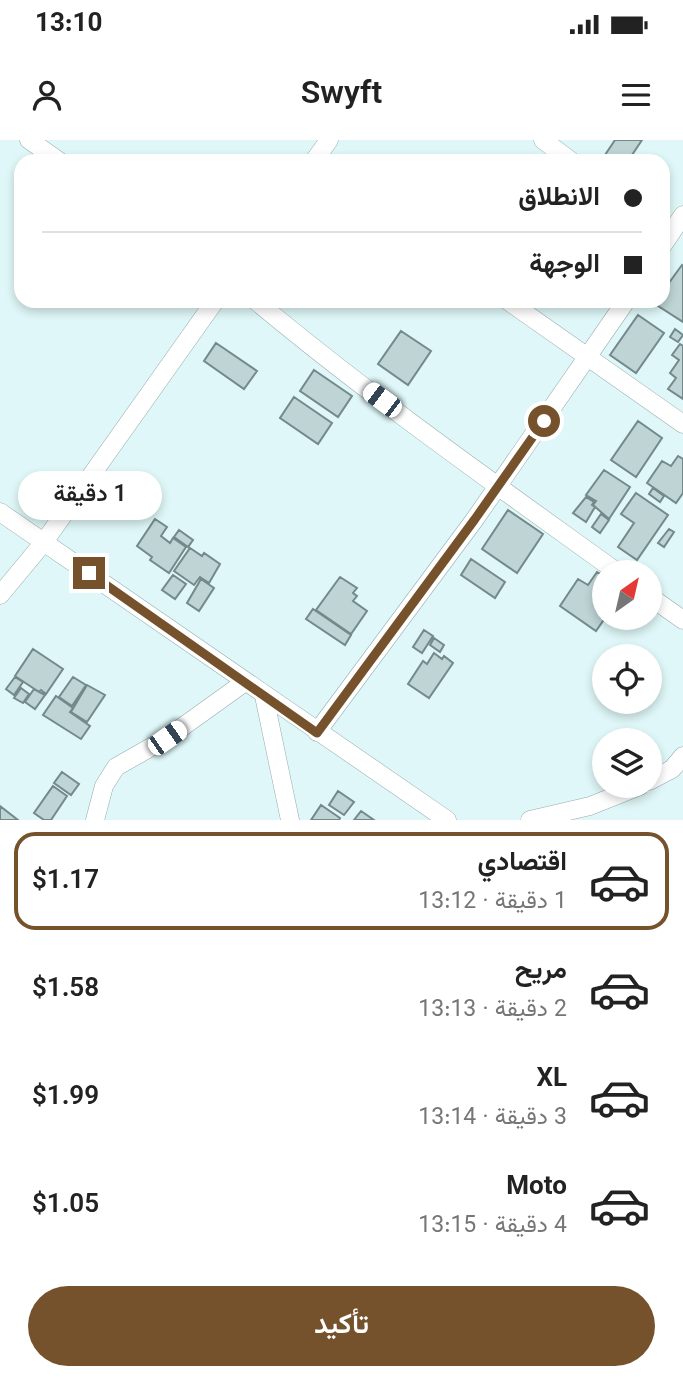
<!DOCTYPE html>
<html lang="ar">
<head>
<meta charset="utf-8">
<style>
	body { margin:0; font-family:Georgia,Vazirmatn,serif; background:#f6f6f6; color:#222; direction:rtl; height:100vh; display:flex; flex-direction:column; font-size:26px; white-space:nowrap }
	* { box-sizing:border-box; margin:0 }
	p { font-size:23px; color:#767676 }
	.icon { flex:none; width:38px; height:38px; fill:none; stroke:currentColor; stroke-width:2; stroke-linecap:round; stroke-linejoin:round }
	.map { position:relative; height:680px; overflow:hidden; direction:ltr }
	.details { display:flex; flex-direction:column; background:#fff; flex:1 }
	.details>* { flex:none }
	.guide { position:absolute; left:14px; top:14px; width:656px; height:154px; border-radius:21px; box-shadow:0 4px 10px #0003; direction:rtl; display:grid; align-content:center; height:154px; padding:0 28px; background:#fff }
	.needle { width:46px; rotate:34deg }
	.controls { position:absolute; left:592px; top:420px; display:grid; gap:14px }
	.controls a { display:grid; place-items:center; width:70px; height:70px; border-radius:50%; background:#fff; box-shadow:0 4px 10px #0003; font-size:35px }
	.end { position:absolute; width:32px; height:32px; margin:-16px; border:9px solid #76522c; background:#fff; box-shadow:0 0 0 4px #fff }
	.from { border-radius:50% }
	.bubble { position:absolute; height:49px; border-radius:24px; background:#fff; box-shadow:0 4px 10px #0003; font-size:23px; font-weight:600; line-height:49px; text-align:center; direction:rtl }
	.car { position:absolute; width:21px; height:42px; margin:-21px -10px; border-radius:9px; box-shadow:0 0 5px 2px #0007; background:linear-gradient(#fff 24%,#345 0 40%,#fff 0 76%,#345 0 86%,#fff 0) }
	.guide b { display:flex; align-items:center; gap:24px; height:66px; font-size:26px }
	.guide b+b { border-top:2px solid #e0e0e0 }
	.guide i { width:18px; height:18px; background:#222 }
	ul { padding:12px 0 0; list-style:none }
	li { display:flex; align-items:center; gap:21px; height:98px; margin:0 14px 10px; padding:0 14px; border:4px solid transparent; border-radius:21px }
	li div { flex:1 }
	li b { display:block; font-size:26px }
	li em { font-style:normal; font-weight:600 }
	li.active { border-color:#76522c }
	li>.icon { width:63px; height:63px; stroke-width:1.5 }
	.cta { display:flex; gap:14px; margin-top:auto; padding:14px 28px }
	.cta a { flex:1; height:80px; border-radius:42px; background:#76522c; color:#fff; font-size:28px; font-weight:600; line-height:80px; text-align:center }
	.status { display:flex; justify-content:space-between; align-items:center; height:49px; padding:0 35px; background:#fff; direction:ltr }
	.status svg { height:19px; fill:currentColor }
	header { display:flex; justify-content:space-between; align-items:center; height:91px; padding:0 28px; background:#fff; font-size:32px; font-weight:600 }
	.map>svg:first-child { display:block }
	.building { fill:#bed4d5; stroke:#74898a; stroke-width:2 }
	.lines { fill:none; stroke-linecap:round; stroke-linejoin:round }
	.minor-casing { stroke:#96acad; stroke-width:19 }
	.minor { stroke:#fff; stroke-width:18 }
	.route { stroke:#76522c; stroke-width:9 }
</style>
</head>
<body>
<div class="status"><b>13:10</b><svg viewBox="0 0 49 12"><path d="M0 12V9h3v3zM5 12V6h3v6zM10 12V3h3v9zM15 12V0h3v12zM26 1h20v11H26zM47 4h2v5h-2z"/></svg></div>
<header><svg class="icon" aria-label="menu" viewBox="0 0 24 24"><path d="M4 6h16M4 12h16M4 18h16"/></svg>Swyft<svg class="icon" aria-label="person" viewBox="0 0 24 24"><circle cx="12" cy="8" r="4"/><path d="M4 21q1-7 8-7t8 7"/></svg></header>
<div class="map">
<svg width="683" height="680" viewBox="0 0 683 680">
	<rect width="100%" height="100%" fill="#dff7f8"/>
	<path class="building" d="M615,0H642L628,21H601Z
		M682,125L683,126V182L655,164L657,161H663V151Z
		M638,175L664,193L636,233L610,215Z
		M675,189L683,195L678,202L670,197Z
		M401,191L431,211L408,245L378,224Z
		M216,203L257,231L244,249L204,221Z
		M680,204L683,206V259L668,249L676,238L670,233L679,220L672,215Z
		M314,230L352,256L338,277L300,251Z
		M294,257L332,283L318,304L280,278Z
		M638,281L662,298L636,337L611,320Z
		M678,316L683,319V353L676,363L647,343L662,321L671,326Z
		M604,330L630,347L609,379L593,365L596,361L586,355Z
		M653,348L664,356L660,362L649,354Z
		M636,353L668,375L637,420L618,407L634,383L621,374Z
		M586,357L594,362L592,365L595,367L586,382L573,373Z
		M508,370L543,394L517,433L482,409Z
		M601,374L609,380L600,393L592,387Z
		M155,379L167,387L161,396L170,403L173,398L186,407L169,433L150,420L152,417L137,406Z
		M669,389L674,392L664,407L658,403Z
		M179,390L193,400L188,407L174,397Z
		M190,408L202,416L204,413L220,424L209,443L200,437L194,445L174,431Z
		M471,419L505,442L495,458L461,435Z
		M597,432L604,436L601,447L604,449V460L598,468L604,472L605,478L596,491L560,466L578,439L588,445Z
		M173,435L186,444L175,459L162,450Z
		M340,437L357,448L353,453L357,456L353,461L367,471L351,494L316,470Z
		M201,439L214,448L199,471L187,463Z
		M313,469L351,495L345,505L306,479Z
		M424,490L433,496L422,513L413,507Z
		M434,498L444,505L440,512L430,505Z
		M33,509L63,529L46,554L41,550L39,552L15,536Z
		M434,513L442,519L444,516L453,523L429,558L408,544L423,521L427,524Z
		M15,537L23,542L14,555L6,549Z
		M73,537L86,545L72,566L59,557Z
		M87,545L105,555L87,582L71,572Z
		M21,548L29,554L23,563L14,558Z
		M34,549L45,555L35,569L25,562Z
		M56,556L73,568L70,572L90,586L81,599L43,575Z
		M62,632L79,644L71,655L54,643Z
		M53,646L67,656L51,680H44L34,673Z
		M338,651L354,662L344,675L329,665Z
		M321,665L340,678L339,680H311Z
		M0,666L18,680H0Z
		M361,671L374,680H354Z"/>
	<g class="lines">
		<g class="minor-casing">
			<path id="minor" d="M29,0L59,21
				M543,0L571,21
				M314,21L329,0
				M663,105L683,75
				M256,161C371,257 495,344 617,432
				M508,161L683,284
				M0,372L447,680
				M0,455L44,402L215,161
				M649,456L683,480
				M264,556L290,680
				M317,592L475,379L626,161
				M649,641L672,629L683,616
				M95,680L104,646L116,627L167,598L245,542
				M530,680L590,666L640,646"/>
		</g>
		<use href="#minor" class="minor"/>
	</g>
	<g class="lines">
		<path class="route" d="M89,433L317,593L475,379L544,281"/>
	</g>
</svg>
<div class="controls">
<a><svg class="needle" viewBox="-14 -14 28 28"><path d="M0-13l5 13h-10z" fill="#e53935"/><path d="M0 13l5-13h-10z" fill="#767676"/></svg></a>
<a><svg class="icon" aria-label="locate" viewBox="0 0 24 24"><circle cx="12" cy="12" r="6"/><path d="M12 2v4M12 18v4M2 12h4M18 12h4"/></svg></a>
<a><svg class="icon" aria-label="layers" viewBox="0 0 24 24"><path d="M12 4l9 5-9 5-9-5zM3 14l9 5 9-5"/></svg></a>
</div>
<i class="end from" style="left:544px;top:281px"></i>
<i class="end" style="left:89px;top:433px"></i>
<div class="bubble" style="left:18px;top:331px;width:144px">1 دقيقة</div>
<i class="car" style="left:382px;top:260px;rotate:307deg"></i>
<i class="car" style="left:167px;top:598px;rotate:55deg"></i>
<div class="guide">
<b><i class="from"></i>الانطلاق</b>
<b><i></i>الوجهة</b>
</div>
</div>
<section class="details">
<ul>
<li class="active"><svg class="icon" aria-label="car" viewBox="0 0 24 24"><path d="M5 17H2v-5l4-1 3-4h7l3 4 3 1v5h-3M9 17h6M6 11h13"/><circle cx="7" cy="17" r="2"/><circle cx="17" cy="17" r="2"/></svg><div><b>اقتصادي</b><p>1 دقيقة · 13:12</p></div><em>$1.17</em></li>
<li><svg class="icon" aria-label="car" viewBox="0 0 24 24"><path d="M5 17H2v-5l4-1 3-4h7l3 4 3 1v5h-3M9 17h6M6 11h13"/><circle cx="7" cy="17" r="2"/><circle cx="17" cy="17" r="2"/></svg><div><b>مريح</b><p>2 دقيقة · 13:13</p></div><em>$1.58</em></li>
<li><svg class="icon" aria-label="car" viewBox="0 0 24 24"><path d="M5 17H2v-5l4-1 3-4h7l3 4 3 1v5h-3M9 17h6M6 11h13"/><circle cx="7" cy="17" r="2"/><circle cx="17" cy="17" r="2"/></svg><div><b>XL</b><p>3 دقيقة · 13:14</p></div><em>$1.99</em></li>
<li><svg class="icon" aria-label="car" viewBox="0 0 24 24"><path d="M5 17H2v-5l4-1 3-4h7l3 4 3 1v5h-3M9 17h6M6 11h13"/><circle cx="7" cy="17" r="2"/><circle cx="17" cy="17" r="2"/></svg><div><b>Moto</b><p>4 دقيقة · 13:15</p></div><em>$1.05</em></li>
</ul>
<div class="cta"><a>تأكيد</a></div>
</section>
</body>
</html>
